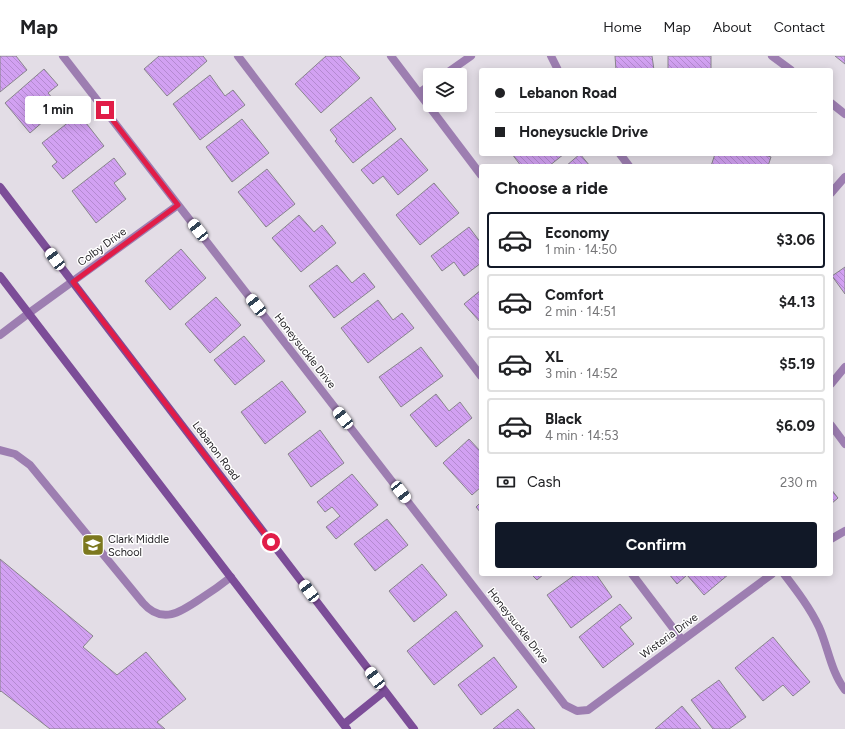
<!DOCTYPE html>
<html lang="en">
<head>
<meta charset="utf-8">
<style>
	body { margin:0; font-family:Figtree,sans-serif; background:#f2f2f2; color:#202124; height:100vh; display:flex; flex-direction:column; font-size:15px; white-space:nowrap }
	* { box-sizing:border-box; margin:0 }
	p { font-size:13px; color:#757577 }
	.icon { flex:none; width:22px; height:22px; fill:none; stroke:currentColor; stroke-width:2; stroke-linecap:round; stroke-linejoin:round }
	.map { position:relative; flex:1; overflow:hidden }
	.drawer { position:absolute; left:479px; top:108px; width:354px; height:412px; display:flex; flex-direction:column; background:#fff; border-radius:4px; box-shadow:0 2px 10px #0003 }
	.drawer>* { flex:none }
	.top-card { position:absolute; left:479px; top:12px; width:354px; height:88px; border-radius:4px; box-shadow:0 2px 10px #0003; display:grid; align-content:center; height:88px; padding:0 16px; background:#fff }
	.tools { position:absolute; left:423px; top:12px; display:grid; gap:8px }
	.tools a { display:grid; place-items:center; width:44px; height:44px; border-radius:4px; background:#fff; box-shadow:0 2px 10px #0003; font-size:20px }
	.end { position:absolute; width:18px; height:18px; margin:-9px; border:5px solid #e11d48; background:#fff; box-shadow:0 0 0 2px #fff }
	.from { border-radius:50% }
	.bubble { position:absolute; height:28px; border-radius:4px; background:#fff; box-shadow:0 2px 10px #0003; font-size:13px; font-weight:700; line-height:28px; text-align:center }
	.car { position:absolute; width:12px; height:24px; margin:-12px -6px; border-radius:5px; box-shadow:0 0 3px 1px #0007; background:linear-gradient(#fff 24%,#345 0 40%,#fff 0 76%,#345 0 86%,#fff 0) }
	.top-card b { display:flex; align-items:center; gap:14px; height:38px; font-size:15px }
	.top-card b+b { border-top:1px solid #e0e0e0 }
	.top-card i { width:10px; height:10px; background:#202124 }
	ul { padding:0; list-style:none }
	li { display:flex; align-items:center; gap:12px; height:56px; margin:0 8px 6px; padding:0 8px; border:2px solid #e0e0e0; border-radius:4px }
	li div { flex:1 }
	li b { display:block; font-size:15px }
	li em { font-style:normal; font-weight:700 }
	li.active { border-color:#111827 }
	li>.icon { width:36px; height:36px; stroke-width:1.5 }
	h2 { padding:0 16px; font-size:18px; line-height:48px }
	.pay { display:flex; align-items:center; gap:10px; height:44px; padding:0 16px; font-size:15px }
	.pay p { margin-inline-start:auto }
	.cta { display:flex; gap:8px; margin-top:auto; padding:8px 16px }
	.cta a { flex:1; height:46px; border-radius:4px; background:#111827; color:#fff; font-size:16px; font-weight:700; line-height:46px; text-align:center }
	header { display:flex; align-items:center; gap:24px; box-sizing:border-box; height:56px; padding:0 20px; background:#fff; border-bottom:1px solid #e0e0e0 }
	header strong { font-size:19px }
	nav { display:flex; gap:22px; margin-inline-start:auto; font-size:14px }
	.map>svg:first-child { display:block }
	.building { fill:url(#building-back-hatch); stroke:#88848c }
	.lines { fill:none; stroke-linecap:round; stroke-linejoin:round }
	.service { stroke:#9d7eb1; stroke-width:8 }
	.minor { stroke:#9d7eb1; stroke-width:8 }
	.secondary { stroke:#7c4d98; stroke-width:8 }
	.route { stroke:#e11d48; stroke-width:5 }
	.labels { text-anchor:middle; dominant-baseline:central; stroke-width:3; stroke-linejoin:round; paint-order:stroke }
	.street-label { font-size:11px; fill:#262428; stroke:#fff }
	.poi-label { font-size:11px; fill:#262428; stroke:#fff; text-anchor:start }
</style>
</head>
<body>
<header>
<strong>Map</strong>
<nav><a>Home</a><a>Map</a><a>About</a><a>Contact</a></nav>
</header>
<div class="map">
<svg width="845" height="673" viewBox="0 0 845 673">
	<defs>
		<pattern id="building-back-hatch" width="6" height="6" patternUnits="userSpaceOnUse"><rect width="6" height="6" fill="#d2a1f2"/><path d="M-1 5l2 2M0 0l6 6M5-1l2 2" fill="none" stroke="#b48ad0"/></pattern>
	</defs>
	<rect width="100%" height="100%" fill="#e3dde6"/>
	<path class="building" d="M0,0H16L27,14L0,36Z
		M159,0H203L207,5L167,40L144,13Z
		M326,0H340L360,22L321,57L295,28Z
		M615,0H652L654,14H616Z
		M668,0H711V14H668Z
		M835,0H845V8Z
		M44,13L58,29L48,37L60,51L30,77L5,47Z
		M210,19L225,40L233,34L245,49L200,84L173,48Z
		M371,41L396,73L353,107L335,85L337,83L330,74Z
		M79,58L104,90L63,123L52,110L57,106L42,87Z
		M242,63L269,97L232,126L206,91Z
		M401,82L428,114L398,139L383,120L373,128L361,114Z
		M512,98H564L549,110H521Z
		M580,98L590,110H566Z
		M715,98H762L771,101L768,110H711Z
		M114,102L126,118L114,127L126,143L96,167L72,135Z
		M267,113L295,148L266,171L238,136Z
		M434,127L459,157L420,189L396,159Z
		M299,159L314,176L322,169L336,187L301,216L272,182Z
		M469,171L481,187V207L464,220L454,206L442,215L431,200Z
		M181,193L206,222L170,254L145,225Z
		M337,209L352,227L364,217L375,231L334,262L309,230Z
		M845,211V238L832,220Z
		M481,234V267L464,248Z
		M216,241L241,269L210,297L185,268Z
		M378,244L393,264L402,257L414,272L368,307L341,272Z
		M244,280L265,305L235,329L214,304Z
		M421,291L443,320L401,351L379,321Z
		M282,325L306,356L265,388L241,356Z
		M436,338L449,355L460,346L472,362L436,391L410,359Z
		M320,374L344,407L311,431L288,398Z
		M469,383L481,396V431L472,439L443,407Z
		M352,418L378,449L336,483L326,471L340,460L332,451L325,456L317,446Z
		M831,433L838,442L831,448Z
		M481,446V457L476,451Z
		M387,463L408,489L375,515L354,488Z
		M0,503L93,580L83,591L117,619L146,596L186,643L157,666L165,673H50L1,635L0,636Z
		M422,508L447,539L414,566L389,535Z
		M531,518H544L537,524Z
		M576,518H596L612,541L571,572L547,539Z
		M669,518H729L704,539L687,519L677,528Z
		M620,548L632,562L620,571L634,588L603,612L579,581Z
		M456,555L483,590L434,629L407,595Z
		M773,581L810,626L793,640L783,629L763,645L735,612Z
		M494,601L517,631L481,659L458,629Z
		M719,624L746,661L729,673H713L691,644Z
		M682,650L701,673H655Z
		M518,653L535,673H493Z"/>
	<g class="lines">
		<path class="service" d="M238,0L481,320
			M551,0L558,14
			M620,98L629,110
			M831,328L845,311
			M831,369L845,388
			M0,394L15,398L30,409L143,547C162,569 181,556 200,543C211,536 221,529 231,521
			M632,518L682,584"/>
		<path class="minor" d="M63,0L565,649L577,655L588,654L772,518
			M391,0L481,119
			M772,0L791,14
			M444,19L471,0
			M419,37L430,29
			M831,47L845,58
			M831,137L845,121
			M0,279L29,257L178,149
			M831,483L845,475
			M784,518C797,535 810,552 819,571C828,591 831,616 845,634"/>
		<path class="secondary" d="M0,131L414,673
			M0,220L347,673
			M344,668L385,635"/>
	</g>
	<g class="lines">
		<path class="route" d="M105,54L178,149L73,226L271,486"/>
	</g>
	<defs>
		<g id="school-square" transform="scale(1.15)"><rect x="-9" y="-9" width="18" height="18" rx="4" fill="#7c781e" stroke="#fff"/><path d="M0-5L7-2L0 1L-7-2ZM-4 1L0 2.5L4 1V4Q0 6-4 4Z" fill="#fff"/></g>
	</defs>
	<g fill-rule="evenodd">
		<use href="#school-square" x="93" y="489"/>
	</g>
	<g class="labels">
		<g class="street-label">
			<text transform="translate(102 191) rotate(-36)">Colby Drive</text>
			<text transform="translate(305 295) rotate(52)">Honeysuckle Drive</text>
			<text transform="translate(216 395) rotate(53)">Lebanon Road</text>
			<text transform="translate(518 570) rotate(52)">Honeysuckle Drive</text>
			<text transform="translate(669 580) rotate(-36)">Wisteria Drive</text>
		</g>
		<g class="poi-label">
			<text x="108" y="483">Clark Middle<tspan x="108" dy="13">School</tspan></text>
		</g>
	</g>
</svg>
<div class="tools">
<a><svg class="icon" aria-label="layers" viewBox="0 0 24 24"><path d="M12 4l9 5-9 5-9-5zM3 14l9 5 9-5"/></svg></a>
</div>
<i class="end from" style="left:271px;top:486px"></i>
<i class="end" style="left:105px;top:54px"></i>
<div class="bubble" style="left:25px;top:40px;width:66px">1 min</div>
<i class="car" style="left:198px;top:174px;rotate:322deg"></i>
<i class="car" style="left:55px;top:203px;rotate:323deg"></i>
<i class="car" style="left:256px;top:249px;rotate:322deg"></i>
<i class="car" style="left:343px;top:362px;rotate:322deg"></i>
<i class="car" style="left:401px;top:436px;rotate:142deg"></i>
<i class="car" style="left:309px;top:535px;rotate:323deg"></i>
<i class="car" style="left:375px;top:622px;rotate:323deg"></i>
<div class="top-card">
<b><i class="from"></i>Lebanon Road</b>
<b><i></i>Honeysuckle Drive</b>
</div>
<section class="drawer">
<h2>Choose a ride</h2>
<ul>
<li class="active"><svg class="icon" aria-label="car" viewBox="0 0 24 24"><path d="M5 17H2v-5l4-1 3-4h7l3 4 3 1v5h-3M9 17h6M6 11h13"/><circle cx="7" cy="17" r="2"/><circle cx="17" cy="17" r="2"/></svg><div><b>Economy</b><p>1 min · 14:50</p></div><em>$3.06</em></li>
<li><svg class="icon" aria-label="car" viewBox="0 0 24 24"><path d="M5 17H2v-5l4-1 3-4h7l3 4 3 1v5h-3M9 17h6M6 11h13"/><circle cx="7" cy="17" r="2"/><circle cx="17" cy="17" r="2"/></svg><div><b>Comfort</b><p>2 min · 14:51</p></div><em>$4.13</em></li>
<li><svg class="icon" aria-label="car" viewBox="0 0 24 24"><path d="M5 17H2v-5l4-1 3-4h7l3 4 3 1v5h-3M9 17h6M6 11h13"/><circle cx="7" cy="17" r="2"/><circle cx="17" cy="17" r="2"/></svg><div><b>XL</b><p>3 min · 14:52</p></div><em>$5.19</em></li>
<li><svg class="icon" aria-label="car" viewBox="0 0 24 24"><path d="M5 17H2v-5l4-1 3-4h7l3 4 3 1v5h-3M9 17h6M6 11h13"/><circle cx="7" cy="17" r="2"/><circle cx="17" cy="17" r="2"/></svg><div><b>Black</b><p>4 min · 14:53</p></div><em>$6.09</em></li>
</ul>
<div class="pay"><svg class="icon" aria-label="cash" viewBox="0 0 24 24"><path d="M3 7h18v10H3z"/><circle cx="12" cy="12" r="2"/></svg>Cash<p>230 m</p></div>
<div class="cta"><a>Confirm</a></div>
</section>
</div>
</body>
</html>
